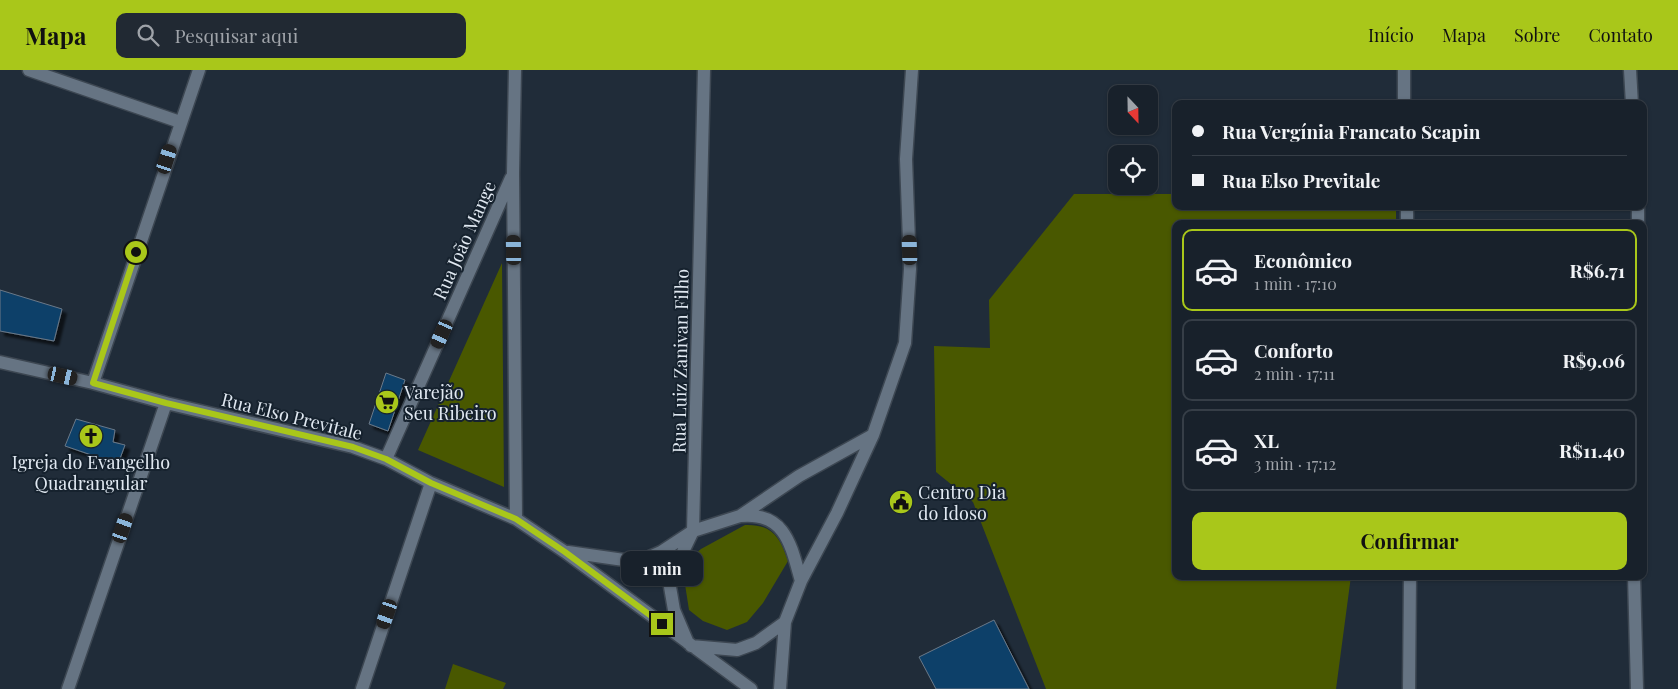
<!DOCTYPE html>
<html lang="pt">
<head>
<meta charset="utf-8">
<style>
	body { margin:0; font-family:"Playfair Display",serif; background:#212933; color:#f1f3f6; height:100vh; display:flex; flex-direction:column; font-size:19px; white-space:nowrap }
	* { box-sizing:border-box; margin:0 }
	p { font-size:16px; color:#9fa3a9 }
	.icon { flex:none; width:28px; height:28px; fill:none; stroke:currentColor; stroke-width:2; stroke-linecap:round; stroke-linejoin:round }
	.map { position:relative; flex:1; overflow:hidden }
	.side { position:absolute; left:1172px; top:150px; width:475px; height:360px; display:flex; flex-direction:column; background:#18212b; border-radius:10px; box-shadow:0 1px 4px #0004,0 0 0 1px #363e47 }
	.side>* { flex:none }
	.hud { position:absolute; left:1172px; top:30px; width:475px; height:110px; border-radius:10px; box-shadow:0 1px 4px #0004,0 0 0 1px #363e47; display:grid; align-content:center; height:110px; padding:0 20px; background:#18212b }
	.needle { width:32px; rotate:158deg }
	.controls { position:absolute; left:1108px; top:15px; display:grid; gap:10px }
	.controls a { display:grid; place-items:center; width:50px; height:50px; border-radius:10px; background:#18212b; box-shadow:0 1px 4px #0004,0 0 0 1px #363e47; font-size:25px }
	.end { position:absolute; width:22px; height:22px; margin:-11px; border:6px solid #a9c71a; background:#111; box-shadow:0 0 0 2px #111 }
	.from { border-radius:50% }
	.bubble { position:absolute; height:35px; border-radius:10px; background:#18212b; box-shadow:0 1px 4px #0004,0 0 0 1px #363e47; font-size:16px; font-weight:700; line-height:35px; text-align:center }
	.car { position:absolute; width:15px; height:30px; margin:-15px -8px; border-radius:6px; box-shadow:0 0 4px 1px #0007; background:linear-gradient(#222 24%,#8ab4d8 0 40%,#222 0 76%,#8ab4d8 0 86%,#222 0) }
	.hud b { display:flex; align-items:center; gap:18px; height:48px; font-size:19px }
	.hud b+b { border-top:1px solid #363e47 }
	.hud i { width:12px; height:12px; background:#f1f3f6 }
	ul { padding:9px 0 0; list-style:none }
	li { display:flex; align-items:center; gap:15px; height:82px; margin:0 10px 8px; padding:0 10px; border:2px solid #363e47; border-radius:10px }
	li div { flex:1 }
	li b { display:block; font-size:19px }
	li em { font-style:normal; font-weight:700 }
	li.active { border-color:#a9c71a }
	li>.icon { width:45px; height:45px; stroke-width:1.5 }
	.action { display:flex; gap:10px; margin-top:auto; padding:10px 20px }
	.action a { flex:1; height:58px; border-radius:10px; background:#a9c71a; color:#111; font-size:20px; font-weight:700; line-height:58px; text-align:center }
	header { display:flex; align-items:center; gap:30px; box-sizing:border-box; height:70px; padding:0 25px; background:#a9c71a; color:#111 }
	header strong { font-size:24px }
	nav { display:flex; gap:28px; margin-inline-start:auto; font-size:18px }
	.search { width:350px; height:45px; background:#212933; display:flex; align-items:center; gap:12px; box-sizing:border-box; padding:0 18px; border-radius:10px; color:#9fa3a9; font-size:19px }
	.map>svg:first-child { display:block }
	.green { fill:#495800 }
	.building { fill:#0e3f69; stroke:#6a7988; filter:url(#shadow) }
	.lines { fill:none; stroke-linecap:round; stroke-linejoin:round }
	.minor-casing { stroke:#3d4752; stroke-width:15 }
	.minor { stroke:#667483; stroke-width:12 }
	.route { stroke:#a9c71a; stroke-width:6 }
	.labels { text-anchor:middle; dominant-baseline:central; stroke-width:4; stroke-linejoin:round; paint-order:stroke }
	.street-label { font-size:18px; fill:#e0e8f1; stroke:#16222e }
	.poi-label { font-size:18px; fill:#e0e8f1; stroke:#16222e; text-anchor:start }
</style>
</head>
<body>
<header>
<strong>Mapa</strong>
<div class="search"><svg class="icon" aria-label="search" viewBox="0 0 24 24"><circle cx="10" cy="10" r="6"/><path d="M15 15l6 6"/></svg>Pesquisar aqui</div>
<nav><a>Início</a><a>Mapa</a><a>Sobre</a><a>Contato</a></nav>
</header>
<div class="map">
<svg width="1678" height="619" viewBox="0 0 1678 619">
	<defs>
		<filter id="shadow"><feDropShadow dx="4.5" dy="4.5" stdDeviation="1" flood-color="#0009"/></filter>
	</defs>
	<rect width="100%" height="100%" fill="#202c39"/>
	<path class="green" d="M1074,124H1176V136H1396V154H1176V506H1351L1336,619H1046L973,432L936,402L934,276L990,278L989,230Z
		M502,193L504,417L418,380Z
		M745,455C772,454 780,467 788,491L763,533L747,552L727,560L703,551L689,540L682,495L701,479Z
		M453,594L506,613L503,619H445Z"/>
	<path class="building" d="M0,220L62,239L54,271L0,261Z
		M386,303L405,310L388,361L369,354Z
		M76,349L115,360L113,372L125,375L118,394L65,376Z
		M994,550L1029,619H936L919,587Z"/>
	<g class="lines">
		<g class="minor-casing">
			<path id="minor" d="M29,0L180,52
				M515,0L513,103L516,449
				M1404,0V34
				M1630,0L1632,34
				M1407,136V154
				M1638,154V136
				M0,292L93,313L166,333L353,377L386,389L431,413L516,449L565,482L751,619
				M93,313L199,0
				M386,389L511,108
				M741,446C786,442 791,476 801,511
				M568,482L638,492L661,482L693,461L740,446L799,406L873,365
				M1634,506L1637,619
				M688,573L674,540L669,511L693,461L704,0
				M691,576L737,580L756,573L785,552L801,511L837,443L873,365L905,273L910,199L906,89L912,0
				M68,619L166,333
				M362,619L431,413
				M780,619L785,552
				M1409,619L1410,506"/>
		</g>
		<use href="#minor" class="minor"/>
	</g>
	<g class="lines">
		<path class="route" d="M136,182L93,313L166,333L353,377L386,389L431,413L516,449L565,482L662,554"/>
	</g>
	<defs>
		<g id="supermarket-disc" transform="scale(1.25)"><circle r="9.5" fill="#a9c71a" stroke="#16222e"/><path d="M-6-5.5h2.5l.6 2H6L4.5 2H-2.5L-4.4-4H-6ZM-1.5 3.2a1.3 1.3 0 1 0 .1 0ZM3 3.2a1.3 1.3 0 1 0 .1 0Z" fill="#111"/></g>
		<g id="church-disc" transform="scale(1.25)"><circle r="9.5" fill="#a9c71a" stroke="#16222e"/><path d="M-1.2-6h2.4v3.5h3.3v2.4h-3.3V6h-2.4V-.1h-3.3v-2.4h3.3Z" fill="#111"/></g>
		<g id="civic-disc" transform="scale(1.25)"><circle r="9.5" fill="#a9c71a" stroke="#16222e"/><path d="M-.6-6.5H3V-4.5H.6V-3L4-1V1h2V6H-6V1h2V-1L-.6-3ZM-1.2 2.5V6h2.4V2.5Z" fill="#111"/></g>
	</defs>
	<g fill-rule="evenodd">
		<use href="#supermarket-disc" x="387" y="332"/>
		<use href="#church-disc" x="91" y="366"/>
		<use href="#civic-disc" x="901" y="432"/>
	</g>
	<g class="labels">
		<g class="street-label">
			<text transform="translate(464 170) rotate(-66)">Rua João Mange</text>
			<text transform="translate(680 291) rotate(-89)">Rua Luiz Zanivan Filho</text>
			<text transform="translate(292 346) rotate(14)">Rua Elso Previtale</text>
		</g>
		<g class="poi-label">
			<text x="404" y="322">Varejão<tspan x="404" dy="21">Seu Ribeiro</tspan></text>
			<text x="91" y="392" text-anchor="middle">Igreja do Evangelho<tspan x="91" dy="21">Quadrangular</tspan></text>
			<text x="918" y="422">Centro Dia<tspan x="918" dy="21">do Idoso</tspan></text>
		</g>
	</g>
</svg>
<div class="controls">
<a><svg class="needle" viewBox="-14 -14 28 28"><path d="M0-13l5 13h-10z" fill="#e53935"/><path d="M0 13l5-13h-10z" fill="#9fa3a9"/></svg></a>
<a><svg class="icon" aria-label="locate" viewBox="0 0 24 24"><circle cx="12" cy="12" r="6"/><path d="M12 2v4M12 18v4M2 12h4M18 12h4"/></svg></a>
</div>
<i class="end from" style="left:136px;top:182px"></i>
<i class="end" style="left:662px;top:554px"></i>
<div class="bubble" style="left:621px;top:481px;width:82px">1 min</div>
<i class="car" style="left:167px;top:89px;rotate:18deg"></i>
<i class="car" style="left:514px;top:180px;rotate:359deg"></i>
<i class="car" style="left:910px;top:180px;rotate:358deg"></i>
<i class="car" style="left:442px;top:264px;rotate:204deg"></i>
<i class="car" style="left:63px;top:306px;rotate:103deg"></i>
<i class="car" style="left:123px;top:458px;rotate:19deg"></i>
<i class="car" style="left:387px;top:544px;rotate:199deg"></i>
<div class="hud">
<b><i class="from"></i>Rua Vergínia Francato Scapin</b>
<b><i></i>Rua Elso Previtale</b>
</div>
<section class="side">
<ul>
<li class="active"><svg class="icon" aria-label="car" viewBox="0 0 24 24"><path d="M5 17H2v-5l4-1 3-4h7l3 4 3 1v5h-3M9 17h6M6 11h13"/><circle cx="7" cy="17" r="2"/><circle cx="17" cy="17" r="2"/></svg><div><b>Econômico</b><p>1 min · 17:10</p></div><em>R$6.71</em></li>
<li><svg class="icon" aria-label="car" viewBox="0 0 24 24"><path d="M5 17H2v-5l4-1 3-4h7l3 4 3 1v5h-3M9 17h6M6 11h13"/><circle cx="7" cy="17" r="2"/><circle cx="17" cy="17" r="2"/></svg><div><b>Conforto</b><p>2 min · 17:11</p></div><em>R$9.06</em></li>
<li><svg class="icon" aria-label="car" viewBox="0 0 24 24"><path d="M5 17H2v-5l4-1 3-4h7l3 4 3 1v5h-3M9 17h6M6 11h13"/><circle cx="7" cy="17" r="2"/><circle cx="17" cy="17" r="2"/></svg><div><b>XL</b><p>3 min · 17:12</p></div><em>R$11.40</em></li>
</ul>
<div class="action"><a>Confirmar</a></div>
</section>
</div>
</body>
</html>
